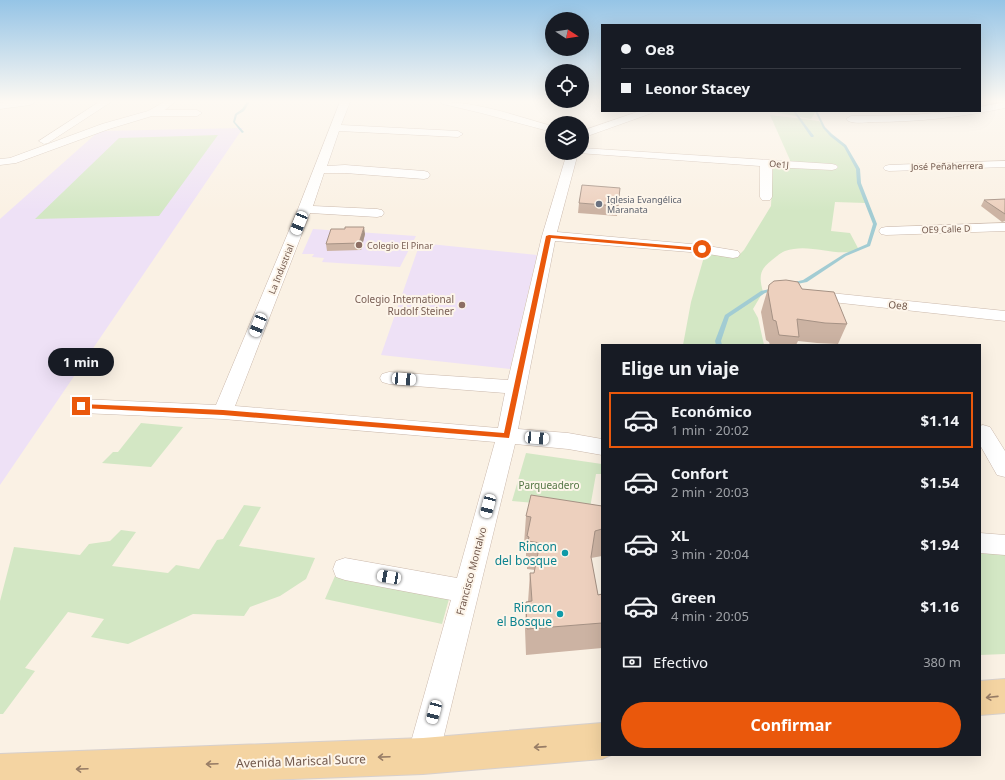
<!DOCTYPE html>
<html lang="es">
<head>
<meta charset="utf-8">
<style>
	body { margin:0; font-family:"Noto Sans",sans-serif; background:#20242c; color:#f1f3f6; height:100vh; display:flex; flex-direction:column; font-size:15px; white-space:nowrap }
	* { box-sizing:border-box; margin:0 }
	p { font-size:13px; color:#9ea1a6 }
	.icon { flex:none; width:22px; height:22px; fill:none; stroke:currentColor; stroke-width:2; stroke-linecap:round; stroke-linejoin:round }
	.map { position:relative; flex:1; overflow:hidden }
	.side { position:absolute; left:601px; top:344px; width:380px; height:412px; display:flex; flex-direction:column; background:#171b24; border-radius:0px; box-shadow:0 4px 16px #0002 }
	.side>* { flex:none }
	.hud { position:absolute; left:601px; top:24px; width:380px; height:88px; border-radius:0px; box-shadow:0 4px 16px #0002; display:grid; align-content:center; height:88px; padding:0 20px; background:#171b24 }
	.needle { width:26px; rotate:102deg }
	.tools { position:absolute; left:545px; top:12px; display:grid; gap:8px }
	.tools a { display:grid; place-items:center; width:44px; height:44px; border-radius:50%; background:#171b24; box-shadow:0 4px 16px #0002; font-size:20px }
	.end { position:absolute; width:18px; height:18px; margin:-9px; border:5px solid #ea580c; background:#fff; box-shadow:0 0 0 2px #fff }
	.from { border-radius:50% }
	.bubble { position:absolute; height:28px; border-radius:14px; background:#171b24; box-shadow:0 4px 16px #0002; font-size:13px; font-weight:700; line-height:28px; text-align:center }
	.car { position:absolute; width:12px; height:24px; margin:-12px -6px; border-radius:5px; box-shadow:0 0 3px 1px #0007; background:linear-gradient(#fff 24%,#345 0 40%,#fff 0 76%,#345 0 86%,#fff 0) }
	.hud b { display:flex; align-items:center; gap:14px; height:38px; font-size:15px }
	.hud b+b { border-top:1px solid #363941 }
	.hud i { width:10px; height:10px; background:#f1f3f6 }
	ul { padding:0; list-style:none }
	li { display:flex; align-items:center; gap:12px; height:56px; margin:0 8px 6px; padding:0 12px; border:2px solid transparent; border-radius:0px }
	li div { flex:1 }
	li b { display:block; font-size:15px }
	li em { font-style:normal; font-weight:700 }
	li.current { border-color:#ea580c }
	li>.icon { width:36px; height:36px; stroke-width:1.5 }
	h2 { padding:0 20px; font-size:18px; line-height:48px }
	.pay { display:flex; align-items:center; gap:10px; height:44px; padding:0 20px; font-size:15px }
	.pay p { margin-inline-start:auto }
	.cta { display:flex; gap:8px; margin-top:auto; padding:8px 20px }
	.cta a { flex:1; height:46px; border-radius:24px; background:#ea580c; color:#fff; font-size:16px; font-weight:700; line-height:46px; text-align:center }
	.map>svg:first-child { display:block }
	.education { fill:#eee1f6 }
	.green { fill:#d3e7c4 }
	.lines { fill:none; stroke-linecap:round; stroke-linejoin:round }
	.stream { fill:#a2ccd3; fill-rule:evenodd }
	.minor-casing { stroke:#cbb9ac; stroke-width:1 }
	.primary-casing { stroke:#d7d0cd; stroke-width:2 }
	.minor { fill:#fff; fill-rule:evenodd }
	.primary { fill:#f4d4a2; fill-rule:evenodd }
	.wall { fill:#ccb3a3 }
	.shaded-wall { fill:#a69285 }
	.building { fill:#edd0be; stroke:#a69285 }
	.oneway { stroke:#987d66 }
	.route { fill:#ea580c }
	.worship-dot { fill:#6b7280; stroke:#fdf5ea; stroke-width:1.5 }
	.education-dot { fill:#8d6e63; stroke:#fdf5ea; stroke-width:1.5 }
	.culture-dot { fill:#0f9aa8; stroke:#fdf5ea; stroke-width:1.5 }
	.labels { text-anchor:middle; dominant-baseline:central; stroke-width:4; stroke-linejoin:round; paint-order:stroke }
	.far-street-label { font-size:9px; fill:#71584c; stroke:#fdf5ea }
	.far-worship-label { font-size:9px; fill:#5b616d; stroke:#fdf5ea; text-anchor:start }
	.far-education-label { font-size:9px; fill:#785e54; stroke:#fdf5ea; text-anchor:start }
	.education-label { font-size:10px; fill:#785e54; stroke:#fdf5ea; text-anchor:end }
	.street-label { font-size:10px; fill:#71584c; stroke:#fdf5ea }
	.park-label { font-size:10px; fill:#547645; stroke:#fdf5ea }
	.near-culture-label { font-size:12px; fill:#0d838f; stroke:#fdf5ea; text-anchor:end }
	.near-street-label { font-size:12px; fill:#71584c; stroke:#fdf5ea }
</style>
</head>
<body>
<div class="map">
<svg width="1005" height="780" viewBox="0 0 1005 780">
	<rect width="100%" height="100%" fill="#faf1e4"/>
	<path class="education" d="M243,128L0,485V219L99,131Z
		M313,229L416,236L400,267L322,262L324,258L312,257L314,254H302Z
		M420,243L537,255L510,369L381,355Z"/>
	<path class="green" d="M769,111H816L811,119Z
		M770,115L819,121L831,135L845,146L851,155L858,169L859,184L866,203L835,202L831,231L850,233L859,250C835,258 810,242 785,251C780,253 776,257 772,260C759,270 759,277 763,292L753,309L758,318L764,345H683L691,302L706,250L722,251L737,257L744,250L771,206L773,165L790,160Z
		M218,135L159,216L35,219L119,138Z
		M141,423L183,427L151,467L102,463L113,452H118Z
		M526,453L602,464V474H596L590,508L512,501Z
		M244,505L261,507L239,546L315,558L306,579L280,596L250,607L244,616L193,614L128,644L91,637L104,619L68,612L25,668L35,671L3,714H0V601L14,547L80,555L89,544L110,541L121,530L136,532L112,566L168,573L176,565L199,569L217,540L223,539Z
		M980,542L1005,546V654L980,655Z
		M335,576L449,599L442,624L325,599Z"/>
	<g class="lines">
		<path class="stream" d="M247,102H250L244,111L237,115L235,122L244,132L242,133L233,122L235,114L242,109Z
			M793,111H795L814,136L813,137H811Z
			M815,111H817L825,127L832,134L846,145L860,169L861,183L877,224L870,246L846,256L807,282L792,285H790V283L803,280L844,254L867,244L873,224L857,183L856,169L844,147L830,136L823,128Z
			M774,288H776V290L765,293L729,317L721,341L722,345H716L715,341L725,315L761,291Z"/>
		<g class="minor-casing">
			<path id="minor" d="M7,102H35L30,105L0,109V103Z
				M99,102H111L48,143L44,144L39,141Z
				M164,102H175L165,110H197L202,113L197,116H152L109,129L16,163L0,165V159L10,158L102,124L148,111Z
				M340,102H350L341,125L458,131L463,134L458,137L339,131L327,166L345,165L424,171L428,172L430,175L428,178L424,179L345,173H324L313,206L377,209L382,210L384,213L382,216L377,217L310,213L235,406L498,428L505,393L389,384L382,382L380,378L382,374L389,372L508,380L542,236L567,153H582V148L832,164L836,165L838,167L836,169L832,170L772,167V197L770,200H762L760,197V166L578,153L557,232L702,245L738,251L740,254L738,257L733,258L702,253L555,241L518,429L568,433L602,439V455L568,449L515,444L439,756L434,767L423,772L412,767L407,756L451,600L345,580L336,577L333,569L336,561L345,558L457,578L495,442L223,419L81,413L74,411L71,406L74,401L81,399L216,405L298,209Z
				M441,102C479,102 516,116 552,126V132L481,113L443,104Z
				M1005,102V108C961,117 918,122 873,122C865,122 851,125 846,119L851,116L912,115L955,111H980V107Z
				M640,111H654L652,113L582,138V131Z
				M1005,161V167L889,171L885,170L883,168L885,166L889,165Z
				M1005,223V231L886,235L881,234L879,231L881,228L886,227Z
				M811,291L1005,311V321L805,299L803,296L805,293Z
				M983,425L990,427L1005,451V477L997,475L980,445V426Z
				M980,533L1005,535V555L980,553Z"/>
		</g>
		<g class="primary-casing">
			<path id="primary" d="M1005,679V713L980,715V681Z
				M602,723V755H611L602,759L423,774L267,780H0V754L423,738Z"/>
		</g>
		<use href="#minor" class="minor"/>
		<use href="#primary" class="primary"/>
	</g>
	<path class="wall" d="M1005,199V221L1002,222L981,206L984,200Z
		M579,203L618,206L617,216L578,213Z
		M365,234L361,250L327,251L326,244Z
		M769,285L802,289L847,324L838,344L817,343L798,341L796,345H770L769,342L766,340L761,312L763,305Z
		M602,506V556L591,558L598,595L602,594V648L526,655L525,629L526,602H528L530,573H534L535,570L527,569V564H526V545L524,544L526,516Z"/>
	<path class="shaded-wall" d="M364,227L365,234L361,250L359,243Z"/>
	<path class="building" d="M582,185L620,188L618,206L579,203Z
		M1005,199V214L984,200Z
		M345,227H364L359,243L326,244L331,229H345Z
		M786,280L798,282L802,289L834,292L847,324L825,323L797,319L799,337L779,335L776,321L773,320L768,292L769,285L774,281Z
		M531,495L602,506V529L595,531L591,557L598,595L602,594V623L527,629L526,602L532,601L530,573H534L540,543L528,541L529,537L527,536L531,517L526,516Z"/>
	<defs><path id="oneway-shaft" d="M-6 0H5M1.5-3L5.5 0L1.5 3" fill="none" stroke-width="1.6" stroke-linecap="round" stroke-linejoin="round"/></defs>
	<g class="oneway">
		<use href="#oneway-shaft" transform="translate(992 697) rotate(174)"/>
		<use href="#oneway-shaft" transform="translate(540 747) rotate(176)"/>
		<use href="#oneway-shaft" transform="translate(384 757) rotate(178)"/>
		<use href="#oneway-shaft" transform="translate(212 764) rotate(178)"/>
		<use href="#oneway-shaft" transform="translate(82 769) rotate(178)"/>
	</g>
	<linearGradient id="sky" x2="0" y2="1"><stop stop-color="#95c4e6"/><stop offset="0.48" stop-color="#fdf9f3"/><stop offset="1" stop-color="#fdf9f3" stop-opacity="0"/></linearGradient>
	<rect width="1005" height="211" fill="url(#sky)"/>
	<path class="route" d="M549,235L702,248L705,249L702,251L551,238L509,438L223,415L81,408L77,406L81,404L223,410L504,433L546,236Z"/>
	<circle class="worship-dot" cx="599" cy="204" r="4"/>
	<g class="education-dot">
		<circle cx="359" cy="245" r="4"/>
		<circle cx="462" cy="305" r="4"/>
	</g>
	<g class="culture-dot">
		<circle cx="565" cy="553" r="4"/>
		<circle cx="560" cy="614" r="4"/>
	</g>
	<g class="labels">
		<g class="far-street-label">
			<text transform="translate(779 164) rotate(4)">Oe1J</text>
			<text transform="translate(947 166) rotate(-1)">José Peñaherrera</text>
			<text transform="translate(946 229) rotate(-2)">OE9 Calle D</text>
			<text transform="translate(281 269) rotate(-68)">La Industrial</text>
		</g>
		<g class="far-worship-label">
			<text x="607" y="199">Iglesia Evangélica<tspan x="607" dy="10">Maranata</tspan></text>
		</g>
		<g class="far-education-label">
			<text x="367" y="245">Colegio El Pinar</text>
		</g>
		<g class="education-label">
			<text x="454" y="299">Colegio International<tspan x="454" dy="12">Rudolf Steiner</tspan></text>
		</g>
		<g class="street-label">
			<text transform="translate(898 305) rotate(6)">Oe8</text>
			<text transform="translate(471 571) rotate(-75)">Francisco Montalvo</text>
		</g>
		<g class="park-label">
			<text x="549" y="485">Parqueadero</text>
		</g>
		<g class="near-culture-label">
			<text x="557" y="546">Rincon<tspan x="557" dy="14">del bosque</tspan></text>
			<text x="552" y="607">Rincon<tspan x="552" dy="14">el Bosque</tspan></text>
		</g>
		<g class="near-street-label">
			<text transform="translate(301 761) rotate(-2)">Avenida Mariscal Sucre</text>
		</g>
	</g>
</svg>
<div class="tools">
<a><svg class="needle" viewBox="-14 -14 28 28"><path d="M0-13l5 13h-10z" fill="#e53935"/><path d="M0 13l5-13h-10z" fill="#9ea1a6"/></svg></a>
<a><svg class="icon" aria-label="locate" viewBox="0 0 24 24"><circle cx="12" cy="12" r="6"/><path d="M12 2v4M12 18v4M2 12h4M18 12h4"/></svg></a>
<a><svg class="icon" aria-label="layers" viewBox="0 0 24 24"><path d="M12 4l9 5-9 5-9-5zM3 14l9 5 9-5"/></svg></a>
</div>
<i class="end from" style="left:702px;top:249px"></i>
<i class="end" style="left:81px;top:406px"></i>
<div class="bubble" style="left:48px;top:348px;width:66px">1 min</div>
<i class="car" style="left:299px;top:223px;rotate:202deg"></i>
<i class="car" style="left:258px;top:325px;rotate:202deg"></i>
<i class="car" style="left:404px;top:379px;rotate:94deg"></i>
<i class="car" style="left:537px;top:438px;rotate:95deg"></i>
<i class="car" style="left:488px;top:506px;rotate:195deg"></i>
<i class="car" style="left:389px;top:577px;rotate:280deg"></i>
<i class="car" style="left:434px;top:712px;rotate:195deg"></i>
<div class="hud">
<b><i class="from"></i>Oe8</b>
<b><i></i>Leonor Stacey</b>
</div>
<section class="side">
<h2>Elige un viaje</h2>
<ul>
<li class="current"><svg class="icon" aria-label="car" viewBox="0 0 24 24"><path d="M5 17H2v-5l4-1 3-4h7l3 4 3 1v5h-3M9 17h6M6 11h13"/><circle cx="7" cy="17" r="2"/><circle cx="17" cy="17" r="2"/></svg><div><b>Económico</b><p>1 min · 20:02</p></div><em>$1.14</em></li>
<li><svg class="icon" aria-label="car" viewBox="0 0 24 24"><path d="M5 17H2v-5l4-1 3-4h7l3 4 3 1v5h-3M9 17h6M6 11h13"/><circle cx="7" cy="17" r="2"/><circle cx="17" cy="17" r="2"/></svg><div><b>Confort</b><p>2 min · 20:03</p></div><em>$1.54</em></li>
<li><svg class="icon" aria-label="car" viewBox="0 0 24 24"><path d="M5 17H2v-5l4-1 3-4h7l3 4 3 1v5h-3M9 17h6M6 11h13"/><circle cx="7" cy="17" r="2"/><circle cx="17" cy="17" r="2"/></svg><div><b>XL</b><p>3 min · 20:04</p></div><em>$1.94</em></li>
<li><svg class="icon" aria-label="car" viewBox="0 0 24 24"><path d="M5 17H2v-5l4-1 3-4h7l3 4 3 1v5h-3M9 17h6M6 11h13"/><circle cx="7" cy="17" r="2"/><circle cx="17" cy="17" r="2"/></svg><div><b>Green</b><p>4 min · 20:05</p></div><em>$1.16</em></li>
</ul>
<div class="pay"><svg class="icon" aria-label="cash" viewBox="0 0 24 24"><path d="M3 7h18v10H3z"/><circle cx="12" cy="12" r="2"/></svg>Efectivo<p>380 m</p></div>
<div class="cta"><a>Confirmar</a></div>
</section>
</div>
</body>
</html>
